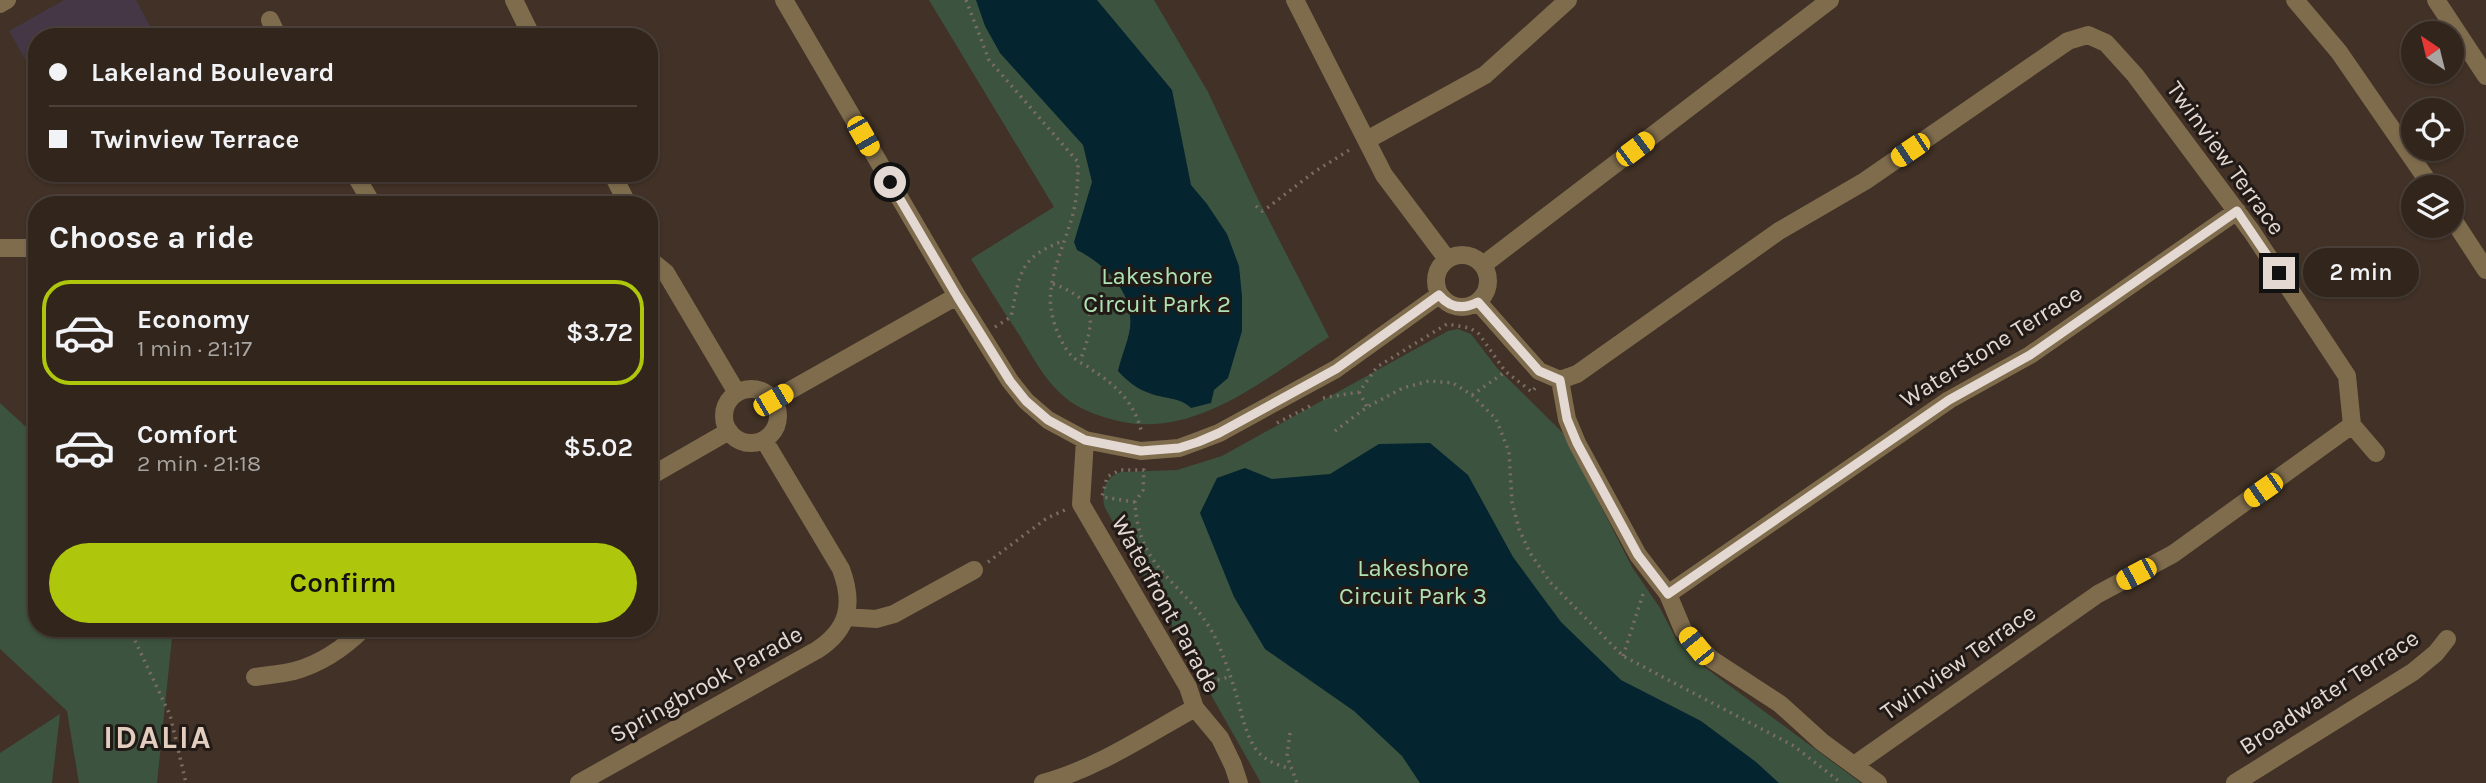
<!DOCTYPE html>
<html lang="en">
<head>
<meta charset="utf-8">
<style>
	body { margin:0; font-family:Karla,sans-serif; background:#3d3129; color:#f1f3f6; height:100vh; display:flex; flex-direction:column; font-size:26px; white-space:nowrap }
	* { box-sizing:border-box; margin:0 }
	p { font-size:23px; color:#a8a5a3 }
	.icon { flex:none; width:38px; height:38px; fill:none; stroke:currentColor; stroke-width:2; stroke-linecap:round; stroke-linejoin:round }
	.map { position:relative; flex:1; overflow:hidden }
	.sheet { position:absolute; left:28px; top:196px; width:630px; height:441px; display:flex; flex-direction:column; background:#31251c; border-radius:28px; box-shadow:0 2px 5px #0004,0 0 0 2px #4c423b }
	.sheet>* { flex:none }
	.guide { position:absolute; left:28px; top:28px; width:630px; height:154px; border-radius:28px; box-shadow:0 2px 5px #0004,0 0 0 2px #4c423b; display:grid; align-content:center; height:154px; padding:0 21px; background:#31251c }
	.needle { width:46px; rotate:325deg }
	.tools { position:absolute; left:2401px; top:21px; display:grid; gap:14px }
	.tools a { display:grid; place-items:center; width:63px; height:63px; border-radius:50%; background:#31251c; box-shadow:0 2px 5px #0004,0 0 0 2px #4c423b; font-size:35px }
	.end { position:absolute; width:32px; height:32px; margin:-16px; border:9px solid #e3d9d2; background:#111; box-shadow:0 0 0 4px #111 }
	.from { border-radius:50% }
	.bubble { position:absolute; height:49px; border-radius:24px; background:#31251c; box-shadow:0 2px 5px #0004,0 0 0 2px #4c423b; font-size:23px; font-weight:600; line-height:49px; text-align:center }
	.car { position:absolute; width:21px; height:42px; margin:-21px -10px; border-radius:9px; box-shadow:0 0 5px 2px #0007; background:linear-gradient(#f5c518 24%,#345 0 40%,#f5c518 0 76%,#345 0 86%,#f5c518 0) }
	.guide b { display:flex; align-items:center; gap:24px; height:66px; font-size:26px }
	.guide b+b { border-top:2px solid #4c423b }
	.guide i { width:18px; height:18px; background:#f1f3f6 }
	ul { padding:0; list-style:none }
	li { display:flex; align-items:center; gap:21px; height:105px; margin:0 14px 10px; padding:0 7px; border:4px solid transparent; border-radius:28px }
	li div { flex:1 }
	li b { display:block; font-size:26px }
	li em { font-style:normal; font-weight:600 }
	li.on { border-color:#aec60b }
	li>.icon { width:63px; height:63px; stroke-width:1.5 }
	h2 { padding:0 21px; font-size:32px; line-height:84px }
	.cta { display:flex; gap:14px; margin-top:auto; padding:14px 21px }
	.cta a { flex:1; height:80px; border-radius:42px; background:#aec60b; color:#111; font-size:28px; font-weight:600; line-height:80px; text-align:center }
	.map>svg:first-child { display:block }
	.education { fill:#453745 }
	.green { fill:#3c543f }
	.water { fill:#04242f }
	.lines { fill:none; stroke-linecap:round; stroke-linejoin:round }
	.path { stroke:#7b6d64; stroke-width:3.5; stroke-dasharray:2 5; stroke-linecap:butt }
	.minor { stroke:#7f6c4d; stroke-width:18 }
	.route { stroke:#e3d9d2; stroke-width:9 }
	.labels { text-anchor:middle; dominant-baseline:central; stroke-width:6; stroke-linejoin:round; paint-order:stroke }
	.street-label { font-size:24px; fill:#e3d9d2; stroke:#221a16 }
	.park-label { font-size:24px; fill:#aee2b4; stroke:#221a16 }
	.district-label { font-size:32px; font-weight:bold; letter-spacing:2px; fill:#e2cdbf; stroke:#221a16 }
</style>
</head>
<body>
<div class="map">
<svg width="2486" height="783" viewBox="0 0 2486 783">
	<rect width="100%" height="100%" fill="#413126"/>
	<path class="education" d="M64,0H136L156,37H37V80L9,31Z"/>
	<path class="green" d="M929,0H1154L1208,92L1255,193L1329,337C1264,379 1190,445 1107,418C1090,413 1073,406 1060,393C1043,377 1032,356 1020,336C1003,311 987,285 971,259L1054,207Z
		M1458,329L1471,334L1497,368L1564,434L1632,567L1660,608L1676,639L1703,666L1861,783H1261L1105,508C1100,492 1105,477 1121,472L1177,470L1222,456L1448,331Z
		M0,403L37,437V628H173L157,783H79L67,711L0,649Z
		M60,714L52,783H0V753Z"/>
	<path class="water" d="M976,0H1097L1172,90L1191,185L1207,204L1227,234L1239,266L1242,296V331L1228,378L1214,390L1211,403L1191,408C1180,397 1164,399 1149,393C1137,389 1126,380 1118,371C1121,357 1128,342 1130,328C1134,292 1106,265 1077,250L1074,242L1092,182L1083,145L1000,53L985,26Z
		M1430,443L1468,475L1513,557L1561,622L1621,680L1701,721L1756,762L1779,783H1420L1402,756L1354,711L1265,649L1234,597L1200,513L1217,478L1245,468L1272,479L1330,474L1379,444Z"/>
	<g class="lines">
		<path class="path" d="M966,0L989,60L1078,162C1078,182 1077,202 1071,221C1063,247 1047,281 1051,309C1053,324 1062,347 1073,357C1078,362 1086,365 1091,369C1117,386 1135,403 1142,434
			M1256,206L1262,211L1266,209L1314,172L1351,149
			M1053,284C1099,300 1095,322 1080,361
			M995,327L1011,317C1020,274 1018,258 1063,241
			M1359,392L1367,407
			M1472,395L1505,372
			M1323,398L1359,392L1377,367L1447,324L1470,328L1479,334L1505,371L1532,392L1536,387
			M1277,423L1314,404
			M1335,431L1367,407L1403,388L1429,381L1453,383L1472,395L1496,419L1509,452L1512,502L1519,529L1530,553L1550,582L1623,656L1794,746L1841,783
			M1135,502L1102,497L1107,477L1120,470H1144L1143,490L1135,502C1138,572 1186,582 1215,637C1224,656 1231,677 1237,697C1242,715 1245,732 1255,748C1263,760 1277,765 1291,769
			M988,562L1047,518L1065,510
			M129,628L170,715L186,783
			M1623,656L1644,591
			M1204,683L1229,677
			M1290,733L1287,756L1297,783"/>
		<path class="minor" d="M514,0L532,37
			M784,0L957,296L1010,381L1026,401L1048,420L1085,440L1141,451L1179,448L1198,441L1219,433L1336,369L1439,295
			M1295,0L1384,175L1447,259
			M2295,0L2339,52L2432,187
			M2436,0L2486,76
			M0,4L7,0
			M270,20L278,37
			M1367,140L1485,75L1568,0
			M354,173L373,205
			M612,173L628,205
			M2452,218L2486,270
			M0,248H37
			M1436 281a26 26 0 1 1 52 0a26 26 0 1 1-52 0Z
			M649,259L666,273L737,393
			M1483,265L1830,0
			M1478,302L1539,371L1560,380
			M1560,380L1577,374L1779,231L1865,181L2068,41L2088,35L2106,43L2135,75L2252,232L2347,376L2352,425
			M1560,380L1567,419L1577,443L1638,555L1668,594L1683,630L1711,659L1780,704L1822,742L1878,783
			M724 416a27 27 0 1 1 54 0a27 27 0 1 1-54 0Z
			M773,400L957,296
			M2352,425L2376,453
			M1085,440L1081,504L1188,687L1195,708L1220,738L1233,765L1239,783
			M649,477L729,431
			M1668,594L1949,400L2030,355L2237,211
			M846,617L876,619L894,614L974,570
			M255,677C268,675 282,674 294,671C320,664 345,647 364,628
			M1854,765L2098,594L2173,554L2352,425
			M579,783L817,650C849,629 854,604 841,569L764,440
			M1043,783C1098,768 1146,735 1195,708
			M2235,783L2413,672L2436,653L2447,639"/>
	</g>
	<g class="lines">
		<path class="route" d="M890,182L957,296L1010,381L1026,401L1048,420L1085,440L1141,451L1179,448L1198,442L1219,433L1336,369L1439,295C1450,308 1463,310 1478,302L1539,371L1560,380L1567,419L1577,443L1638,555L1668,594L1949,400L2030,355L2237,211L2279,273"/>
	</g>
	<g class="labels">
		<g class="street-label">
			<text transform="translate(2226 158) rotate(54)">Twinview Terrace</text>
			<text transform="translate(1991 346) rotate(-32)">Waterstone Terrace</text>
			<text transform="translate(1166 604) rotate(61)">Waterfront Parade</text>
			<text transform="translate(1958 662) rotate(-35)">Twinview Terrace</text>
			<text transform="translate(706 684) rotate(-29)">Springbrook Parade</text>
			<text transform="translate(2329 692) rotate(-33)">Broadwater Terrace</text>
		</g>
		<g class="park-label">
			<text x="1157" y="276">Lakeshore<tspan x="1157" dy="28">Circuit Park 2</tspan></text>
			<text x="1413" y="568">Lakeshore<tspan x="1413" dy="28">Circuit Park 3</tspan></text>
		</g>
		<g class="district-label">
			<text x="158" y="737">IDALIA</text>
		</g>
	</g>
</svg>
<div class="tools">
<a><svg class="needle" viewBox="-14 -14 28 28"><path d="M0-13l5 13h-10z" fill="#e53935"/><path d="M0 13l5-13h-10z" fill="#a8a5a3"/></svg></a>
<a><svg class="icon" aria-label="locate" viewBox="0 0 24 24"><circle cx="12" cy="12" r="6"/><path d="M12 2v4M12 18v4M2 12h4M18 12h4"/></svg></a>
<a><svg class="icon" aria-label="layers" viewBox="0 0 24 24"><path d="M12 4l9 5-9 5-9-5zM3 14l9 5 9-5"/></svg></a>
</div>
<i class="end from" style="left:890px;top:182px"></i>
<i class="end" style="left:2279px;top:273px"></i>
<div class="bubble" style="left:2303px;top:248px;width:116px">2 min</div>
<i class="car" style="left:863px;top:136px;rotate:150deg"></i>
<i class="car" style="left:1635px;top:149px;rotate:53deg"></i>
<i class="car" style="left:1910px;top:150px;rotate:236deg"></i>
<i class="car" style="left:773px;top:400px;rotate:60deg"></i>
<i class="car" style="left:2263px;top:490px;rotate:235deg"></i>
<i class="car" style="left:2136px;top:574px;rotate:242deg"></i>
<i class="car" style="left:1696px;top:646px;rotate:321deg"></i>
<div class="guide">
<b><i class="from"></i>Lakeland Boulevard</b>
<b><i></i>Twinview Terrace</b>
</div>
<section class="sheet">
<h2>Choose a ride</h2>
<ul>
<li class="on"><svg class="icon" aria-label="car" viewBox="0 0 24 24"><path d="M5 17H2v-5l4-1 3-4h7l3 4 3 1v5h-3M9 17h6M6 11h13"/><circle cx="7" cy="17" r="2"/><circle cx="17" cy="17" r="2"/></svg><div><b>Economy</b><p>1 min · 21:17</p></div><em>$3.72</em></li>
<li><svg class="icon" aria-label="car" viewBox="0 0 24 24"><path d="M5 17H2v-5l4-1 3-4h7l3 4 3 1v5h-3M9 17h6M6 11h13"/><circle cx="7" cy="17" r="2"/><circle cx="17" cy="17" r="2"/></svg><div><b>Comfort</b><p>2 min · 21:18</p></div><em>$5.02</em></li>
</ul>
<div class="cta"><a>Confirm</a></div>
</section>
</div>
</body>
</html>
